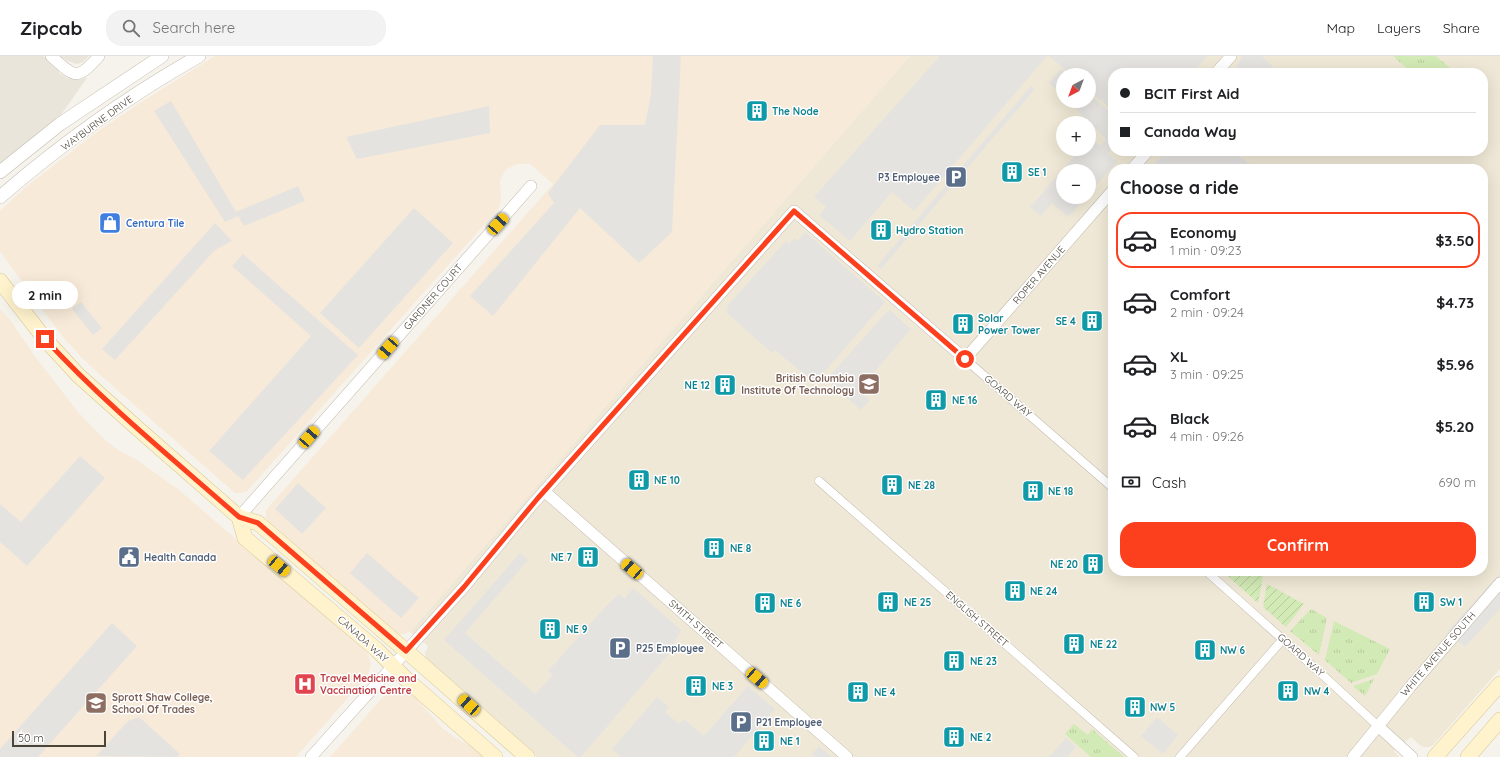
<!DOCTYPE html>
<html lang="en">
<head>
<meta charset="utf-8">
<style>
	body { margin:0; font-family:Quicksand,sans-serif; background:#f2f2f2; color:#202124; height:100vh; display:flex; flex-direction:column; font-size:15px; white-space:nowrap }
	* { box-sizing:border-box; margin:0 }
	p { font-size:13px; color:#757577 }
	.icon { flex:none; width:22px; height:22px; fill:none; stroke:currentColor; stroke-width:2; stroke-linecap:round; stroke-linejoin:round }
	.map { position:relative; flex:1; overflow:hidden }
	.sheet { position:absolute; left:1108px; top:108px; width:380px; height:412px; display:flex; flex-direction:column; background:#fff; border-radius:16px; box-shadow:0 4px 16px #0002 }
	.sheet>* { flex:none }
	.guide { position:absolute; left:1108px; top:12px; width:380px; height:88px; border-radius:16px; box-shadow:0 4px 16px #0002; display:grid; align-content:center; height:88px; padding:0 12px; background:#fff }
	.needle { width:26px; rotate:221deg }
	.fabs { position:absolute; left:1056px; top:12px; display:grid; gap:8px }
	.fabs a { display:grid; place-items:center; width:40px; height:40px; border-radius:50%; background:#fff; box-shadow:0 4px 16px #0002; font-size:20px }
	.scale { position:absolute; left:12px; bottom:10px; width:94px; box-sizing:border-box; padding-left:4px; border:2px solid #4b4439; border-top:0; font-size:11px; line-height:14px; white-space:nowrap; color:#4b4439; -webkit-text-stroke:3px #fff; paint-order:stroke }
	.end { position:absolute; width:18px; height:18px; margin:-9px; border:5px solid #fc3f1d; background:#fff; box-shadow:0 0 0 2px #fff }
	.from { border-radius:50% }
	.bubble { position:absolute; height:28px; border-radius:14px; background:#fff; box-shadow:0 4px 16px #0002; font-size:13px; font-weight:800; line-height:28px; text-align:center }
	.car { position:absolute; width:12px; height:24px; margin:-12px -6px; border-radius:5px; box-shadow:0 0 3px 1px #0007; background:linear-gradient(#f5c518 24%,#345 0 40%,#f5c518 0 76%,#345 0 86%,#f5c518 0) }
	.guide b { display:flex; align-items:center; gap:14px; height:38px; font-size:15px }
	.guide b+b { border-top:1px solid #e0e0e0 }
	.guide i { width:10px; height:10px; background:#202124 }
	ul { padding:0; list-style:none }
	li { display:flex; align-items:center; gap:12px; height:56px; margin:0 8px 6px; padding:0 4px; border:2px solid transparent; border-radius:16px }
	li div { flex:1 }
	li b { display:block; font-size:15px }
	li em { font-style:normal; font-weight:800 }
	li.active { border-color:#fc3f1d }
	li>.icon { width:36px; height:36px; stroke-width:1.5 }
	h2 { padding:0 12px; font-size:18px; line-height:48px }
	.pay { display:flex; align-items:center; gap:10px; height:44px; padding:0 12px; font-size:15px }
	.pay p { margin-inline-start:auto }
	.primary-button { display:flex; gap:8px; margin-top:auto; padding:8px 12px }
	.primary-button a { flex:1; height:46px; border-radius:16px; background:#fc3f1d; color:#fff; font-size:16px; font-weight:800; line-height:46px; text-align:center }
	header { display:flex; align-items:center; gap:24px; box-sizing:border-box; height:56px; padding:0 20px; background:#fff; border-bottom:1px solid #e0e0e0 }
	header strong { font-size:19px }
	nav { display:flex; gap:22px; margin-inline-start:auto; font-size:14px }
	.search { width:280px; height:36px; background:#f2f2f2; display:flex; align-items:center; gap:10px; box-sizing:border-box; padding:0 14px; border-radius:16px; color:#757577; font-size:15px }
	.map>svg:first-child { display:block }
	.residential { fill:#eae5da }
	.commercial { fill:#f7ead8 }
	.education { fill:#efe8d6; fill-rule:evenodd }
	.grass { fill:url(#grass-tufts) }
	.garden { fill:url(#garden-furrows) }
	.parking { fill:#e5e3e0 }
	.lines { fill:none; stroke-linecap:round; stroke-linejoin:round }
	.pedestrian-casing { stroke:#c2bbae; stroke-width:9 }
	.minor-casing { stroke:#c2bbae; stroke-width:12 }
	.tertiary-casing { stroke:#c2bbae; stroke-width:14 }
	.secondary-casing { stroke:#d6c79b; stroke-width:16 }
	.pedestrian { stroke:#fff; stroke-width:8 }
	.minor { stroke:#fff; stroke-width:11 }
	.tertiary { stroke:#fff; stroke-width:13 }
	.secondary { stroke:#fff3cd; stroke-width:15 }
	.route { stroke:#fc3f1d; stroke-width:5 }
	.labels { text-anchor:middle; dominant-baseline:central; stroke-width:3; stroke-linejoin:round; paint-order:stroke }
	.culture-label { font-size:10px; font-weight:bold; fill:#0d838f; stroke:#fff; text-anchor:start }
	.street-label { font-size:10px; fill:#4b4439; stroke:#fff }
	.service-label { font-size:10px; font-weight:bold; fill:#4e5e75; stroke:#fff; text-anchor:start }
	.shop-label { font-size:10px; font-weight:bold; fill:#366cbe; stroke:#fff; text-anchor:start }
	.education-label { font-size:10px; font-weight:bold; fill:#785e54; stroke:#fff; text-anchor:end }
	.health-label { font-size:10px; font-weight:bold; fill:#be3a42; stroke:#fff; text-anchor:start }
</style>
</head>
<body>
<header>
<strong>Zipcab</strong>
<div class="search"><svg class="icon" aria-label="search" viewBox="0 0 24 24"><circle cx="10" cy="10" r="6"/><path d="M15 15l6 6"/></svg>Search here</div>
<nav><a>Map</a><a>Layers</a><a>Share</a></nav>
</header>
<div class="map">
<svg width="1500" height="701" viewBox="0 0 1500 701">
	<defs>
		<pattern id="grass-tufts" width="24" height="20" patternUnits="userSpaceOnUse"><rect width="24" height="20" fill="#d2eab5"/><path d="M3 7l-1-3M5 7V3M7 7l1-3M15 17l-1-3M17 17v-4M19 17l1-3" fill="none" stroke="#b6ca9c"/></pattern>
		<pattern id="garden-furrows" width="10" height="10" patternUnits="userSpaceOnUse"><rect width="10" height="10" fill="#d2eab5"/><path d="M-1 1l2-2M0 10L10 0M9 11l2-2" fill="none" stroke="#b6ca9c"/></pattern>
	</defs>
	<rect width="100%" height="100%" fill="#f6f3ec"/>
	<path class="residential" d="M0,0H43L57,11L59,17L67,22L76,24L87,22L60,60L0,109Z
		M60,0H89L83,6L77,8L68,5Z"/>
	<path class="commercial" d="M215,0H910L410,576L400,579L395,577L268,466L266,461V454L553,128L530,108H518L506,113L500,125L501,143L499,152L247,435L242,437H235L106,324L83,303L64,282L42,253L0,195V155L26,131L94,78L140,47Z
		M0,253L10,264L34,299L77,355L104,383L118,394L137,404L179,434L363,593L369,600L371,609L368,619L296,701H0Z
		M401,632L411,636L441,671L453,680L474,692L485,701H330L383,641L389,636Z"/>
	<path class="education" d="M910,0H1500V613L1434,688L1430,691H1424L1421,690L1411,681L1394,695L1399,701H537L426,603L425,597L428,590L410,576ZM1113,17H1483V95H1113ZM1063,19H1089V45H1063ZM1063,67H1089V93H1063ZM1113,113H1483V515H1113ZM1063,115H1089V141H1063Z"/>
	<path class="grass" d="M1393,0H1436L1456,17H1412Z
		M1311,553L1327,562L1319,599L1290,575Z
		M1334,565L1390,593L1377,618L1351,627L1325,604Z
		M1374,623L1365,640L1353,630Z
		M1074,668L1088,679L1092,673L1124,701H1091L1065,678Z"/>
	<path class="garden" d="M1222,515H1254L1263,520L1258,547Z
		M1267,528L1304,548L1286,571L1263,551Z"/>
	<path class="parking" d="M653,0H681L672,176L639,207L580,152L493,260L470,240L554,147L548,137L600,69H645L651,38Z
		M940,0H1047L914,155L892,136L850,185L819,159L826,151L814,141Z
		M1049,0H1207L1193,17H1113V55L1089,34V19H1071Z
		M1243,0H1262L1275,13L1271,17H1233L1238,11L1236,10Z
		M1061,13L1067,19H1063V40L1049,27Z
		M1317,13V17H1282V14Z
		M1031,30L1035,33L881,213L877,210Z
		M1089,38L1113,59V92L1108,97L1117,106L1089,137V115H1063V141H1086L1068,161L1052,147L1041,160L1030,151L1081,93H1089V84L1091,82L1100,90L1106,83L1068,45H1089Z
		M171,45L236,156L298,130L305,145L244,170L238,160L225,166L154,55Z
		M489,50L490,77L357,103L346,81Z
		M1166,95H1234L1255,113H1150Z
		M414,152L453,187L359,292L320,257Z
		M215,167L232,185L215,194L115,304L102,293Z
		M805,176L885,246L815,327L775,294L772,297L726,256L728,253L727,250L786,185L789,188L794,182L798,185Z
		M243,198L358,299L243,424L209,395L311,280L232,210Z
		M81,246L102,272L93,279L72,253Z
		M890,254L911,273L858,335L870,344L861,354L826,324L884,259Z
		M80,400L105,422L27,510L0,486V448L21,466Z
		M298,427L326,452L302,478L275,453Z
		M367,497L419,542L401,562L350,517Z
		M520,497L528,504L465,577L535,638L553,619L548,615L607,549L619,538L624,543L633,532L681,574L668,599L581,701H578L444,584Z
		M1500,517V553L1465,591L1447,576Z
		M112,567L137,590L38,701H0V693Z
		M748,630L775,653L734,701H621L612,693L657,641L669,651L665,656L679,668L684,663L704,680Z
		M139,661L180,698L177,701L96,700L128,665Z
		M1157,661L1178,679L1163,698L1141,680Z
		M1066,682L1076,691L1067,701H1049Z
		M819,690L832,701H815L812,698Z"/>
	<g class="lines">
		<g class="pedestrian-casing">
			<path id="pedestrian" d="M965,303L1113,432
				M819,425L1134,701
				M1206,515L1327,623L1378,670
				M1180,701L1283,583"/>
		</g>
		<g class="minor-casing">
			<path id="minor" d="M51,0C75,21 76,26 99,0
				M1216,17L1231,0
				M1132,113L1148,95
				M544,435L847,701
				M239,461L531,130
				M1378,670L1412,701
				M311,701L464,531L532,449L794,155L965,303L1113,134
				M1353,701L1410,631L1500,527"/>
		</g>
		<g class="tertiary-casing">
			<path id="tertiary" d="M0,116L60,68L162,0
				M0,141C60,89 130,39 199,0"/>
		</g>
		<g class="secondary-casing">
			<path id="secondary" d="M0,225L45,283L78,319L136,371L239,461L258,467L420,607L527,701
				M239,461L245,482L377,594L406,623L495,701
				M1435,701L1500,628
				M1468,701L1500,664"/>
		</g>
		<use href="#pedestrian" class="pedestrian"/>
		<use href="#minor" class="minor"/>
		<use href="#tertiary" class="tertiary"/>
		<use href="#secondary" class="secondary"/>
	</g>
	<g class="lines">
		<path class="route" d="M45,283C105,348 173,403 239,461L258,467L406,595L464,531L538,442L794,155L965,303"/>
	</g>
	<defs>
		<g id="building-square" transform="scale(1.15)"><rect x="-9" y="-9" width="18" height="18" rx="4" fill="#0f9aa8" stroke="#fff"/><path d="M-4-6H4V6H1V3H-1V6H-4ZM-2.5-4.3h1.7v1.8h-1.7ZM.8-4.3h1.7v1.8H.8ZM-2.5-1h1.7V.8h-1.7ZM.8-1h1.7V.8H.8Z" fill="#fff"/></g>
		<g id="parking-square" transform="scale(1.15)"><rect x="-9" y="-9" width="18" height="18" rx="4" fill="#5c6f8a" stroke="#fff"/><path d="M-3.5-5.5H1a3.5 3.5 0 0 1 0 7H-1V5.5H-3.5ZM-1-3.4V-.6H.8a1.4 1.4 0 0 0 0-2.8Z" fill="#fff"/></g>
		<g id="shop-square" transform="scale(1.15)"><rect x="-9" y="-9" width="18" height="18" rx="4" fill="#3f7fe0" stroke="#fff"/><path d="M-5-2.5h2.3a2.7 3.5 0 0 1 5.4 0H5L5.5 6h-11ZM-1.5-2.5h3a1.5 2.3 0 0 0-3 0Z" fill="#fff"/></g>
		<g id="university-square" transform="scale(1.15)"><rect x="-9" y="-9" width="18" height="18" rx="4" fill="#8d6e63" stroke="#fff"/><path d="M0-5L7-2L0 1L-7-2ZM-4 1L0 2.5L4 1V4Q0 6-4 4Z" fill="#fff"/></g>
		<g id="civic-square" transform="scale(1.15)"><rect x="-9" y="-9" width="18" height="18" rx="4" fill="#5c6f8a" stroke="#fff"/><path d="M-.6-6.5H3V-4.5H.6V-3L4-1V1h2V6H-6V1h2V-1L-.6-3ZM-1.2 2.5V6h2.4V2.5Z" fill="#fff"/></g>
		<g id="hospital-square" transform="scale(1.15)"><rect x="-9" y="-9" width="18" height="18" rx="4" fill="#e0444e" stroke="#fff"/><path d="M-5-5h3v3.5h4V-5h3V5h-3V1.5h-4V5h-3Z" fill="#fff"/></g>
	</defs>
	<g fill-rule="evenodd">
		<use href="#building-square" x="757" y="55"/>
		<use href="#building-square" x="1012" y="116"/>
		<use href="#parking-square" x="956" y="121"/>
		<use href="#shop-square" x="110" y="167"/>
		<use href="#building-square" x="881" y="174"/>
		<use href="#building-square" x="1092" y="265"/>
		<use href="#building-square" x="963" y="268"/>
		<use href="#university-square" x="869" y="328"/>
		<use href="#building-square" x="725" y="329"/>
		<use href="#building-square" x="936" y="344"/>
		<use href="#building-square" x="639" y="424"/>
		<use href="#building-square" x="892" y="429"/>
		<use href="#building-square" x="1033" y="435"/>
		<use href="#building-square" x="714" y="492"/>
		<use href="#civic-square" x="129" y="501"/>
		<use href="#building-square" x="588" y="501"/>
		<use href="#building-square" x="1093" y="508"/>
		<use href="#building-square" x="1015" y="535"/>
		<use href="#building-square" x="888" y="546"/>
		<use href="#building-square" x="1424" y="546"/>
		<use href="#building-square" x="765" y="547"/>
		<use href="#building-square" x="550" y="573"/>
		<use href="#building-square" x="1074" y="588"/>
		<use href="#parking-square" x="620" y="592"/>
		<use href="#building-square" x="1205" y="594"/>
		<use href="#building-square" x="954" y="605"/>
		<use href="#hospital-square" x="305" y="628"/>
		<use href="#building-square" x="696" y="630"/>
		<use href="#building-square" x="1288" y="635"/>
		<use href="#building-square" x="858" y="636"/>
		<use href="#university-square" x="96" y="647"/>
		<use href="#building-square" x="1135" y="651"/>
		<use href="#parking-square" x="741" y="666"/>
		<use href="#building-square" x="954" y="681"/>
		<use href="#building-square" x="764" y="685"/>
	</g>
	<g class="labels">
		<g class="culture-label">
			<text x="772" y="55">The Node</text>
			<text x="1028" y="116">SE 1</text>
			<text x="896" y="174">Hydro Station</text>
			<text x="978" y="262">Solar<tspan x="978" dy="12">Power Tower</tspan></text>
			<text x="1076" y="265" text-anchor="end">SE 4</text>
			<text x="710" y="329" text-anchor="end">NE 12</text>
			<text x="952" y="344">NE 16</text>
			<text x="654" y="424">NE 10</text>
			<text x="908" y="429">NE 28</text>
			<text x="1048" y="435">NE 18</text>
			<text x="730" y="492">NE 8</text>
			<text x="572" y="501" text-anchor="end">NE 7</text>
			<text x="1078" y="508" text-anchor="end">NE 20</text>
			<text x="1030" y="535">NE 24</text>
			<text x="904" y="546">NE 25</text>
			<text x="1440" y="546">SW 1</text>
			<text x="780" y="547">NE 6</text>
			<text x="566" y="573">NE 9</text>
			<text x="1090" y="588">NE 22</text>
			<text x="1220" y="594">NW 6</text>
			<text x="970" y="605">NE 23</text>
			<text x="712" y="630">NE 3</text>
			<text x="1304" y="635">NW 4</text>
			<text x="874" y="636">NE 4</text>
			<text x="1150" y="651">NW 5</text>
			<text x="970" y="681">NE 2</text>
			<text x="780" y="685">NE 1</text>
		</g>
		<g class="street-label">
			<text transform="translate(97 67) rotate(-36)">WAYBURNE DRIVE</text>
			<text transform="translate(1039 219) rotate(-49)">ROPER AVENUE</text>
			<text transform="translate(433 241) rotate(-49)">GARDNER COURT</text>
			<text transform="translate(1008 340) rotate(41)">GOARD WAY</text>
			<text transform="translate(977 563) rotate(41)">ENGLISH STREET</text>
			<text transform="translate(696 568) rotate(41)">SMITH STREET</text>
			<text transform="translate(363 583) rotate(42)">CANADA WAY</text>
			<text transform="translate(1438 598) rotate(-49)">WHITE AVENUE SOUTH</text>
			<text transform="translate(1301 599) rotate(42)">GOARD WAY</text>
		</g>
		<g class="service-label">
			<text x="940" y="121" text-anchor="end">P3 Employee</text>
			<text x="144" y="501">Health Canada</text>
			<text x="636" y="592">P25 Employee</text>
			<text x="756" y="666">P21 Employee</text>
		</g>
		<g class="shop-label">
			<text x="126" y="167">Centura Tile</text>
		</g>
		<g class="education-label">
			<text x="854" y="322">British Columbia<tspan x="854" dy="12">Institute Of Technology</tspan></text>
			<text x="112" y="641" text-anchor="start">Sprott Shaw College,<tspan x="112" dy="12">School Of Trades</tspan></text>
		</g>
		<g class="health-label">
			<text x="320" y="622">Travel Medicine and<tspan x="320" dy="12">Vaccination Centre</tspan></text>
		</g>
	</g>
</svg>
<div class="fabs">
<a><svg class="needle" viewBox="-14 -14 28 28"><path d="M0-13l5 13h-10z" fill="#e53935"/><path d="M0 13l5-13h-10z" fill="#757577"/></svg></a>
<a>+</a>
<a>−</a>
</div>
<div class="scale">50 m</div>
<i class="end from" style="left:965px;top:303px"></i>
<i class="end" style="left:45px;top:283px"></i>
<div class="bubble" style="left:12px;top:225px;width:66px">2 min</div>
<i class="car" style="left:498px;top:168px;rotate:42deg"></i>
<i class="car" style="left:388px;top:292px;rotate:221deg"></i>
<i class="car" style="left:309px;top:381px;rotate:41deg"></i>
<i class="car" style="left:279px;top:510px;rotate:130deg"></i>
<i class="car" style="left:632px;top:513px;rotate:311deg"></i>
<i class="car" style="left:757px;top:622px;rotate:131deg"></i>
<i class="car" style="left:469px;top:649px;rotate:312deg"></i>
<div class="guide">
<b><i class="from"></i>BCIT First Aid</b>
<b><i></i>Canada Way</b>
</div>
<section class="sheet">
<h2>Choose a ride</h2>
<ul>
<li class="active"><svg class="icon" aria-label="car" viewBox="0 0 24 24"><path d="M5 17H2v-5l4-1 3-4h7l3 4 3 1v5h-3M9 17h6M6 11h13"/><circle cx="7" cy="17" r="2"/><circle cx="17" cy="17" r="2"/></svg><div><b>Economy</b><p>1 min · 09:23</p></div><em>$3.50</em></li>
<li><svg class="icon" aria-label="car" viewBox="0 0 24 24"><path d="M5 17H2v-5l4-1 3-4h7l3 4 3 1v5h-3M9 17h6M6 11h13"/><circle cx="7" cy="17" r="2"/><circle cx="17" cy="17" r="2"/></svg><div><b>Comfort</b><p>2 min · 09:24</p></div><em>$4.73</em></li>
<li><svg class="icon" aria-label="car" viewBox="0 0 24 24"><path d="M5 17H2v-5l4-1 3-4h7l3 4 3 1v5h-3M9 17h6M6 11h13"/><circle cx="7" cy="17" r="2"/><circle cx="17" cy="17" r="2"/></svg><div><b>XL</b><p>3 min · 09:25</p></div><em>$5.96</em></li>
<li><svg class="icon" aria-label="car" viewBox="0 0 24 24"><path d="M5 17H2v-5l4-1 3-4h7l3 4 3 1v5h-3M9 17h6M6 11h13"/><circle cx="7" cy="17" r="2"/><circle cx="17" cy="17" r="2"/></svg><div><b>Black</b><p>4 min · 09:26</p></div><em>$5.20</em></li>
</ul>
<div class="pay"><svg class="icon" aria-label="cash" viewBox="0 0 24 24"><path d="M3 7h18v10H3z"/><circle cx="12" cy="12" r="2"/></svg>Cash<p>690 m</p></div>
<div class="primary-button"><a>Confirm</a></div>
</section>
</div>
</body>
</html>
